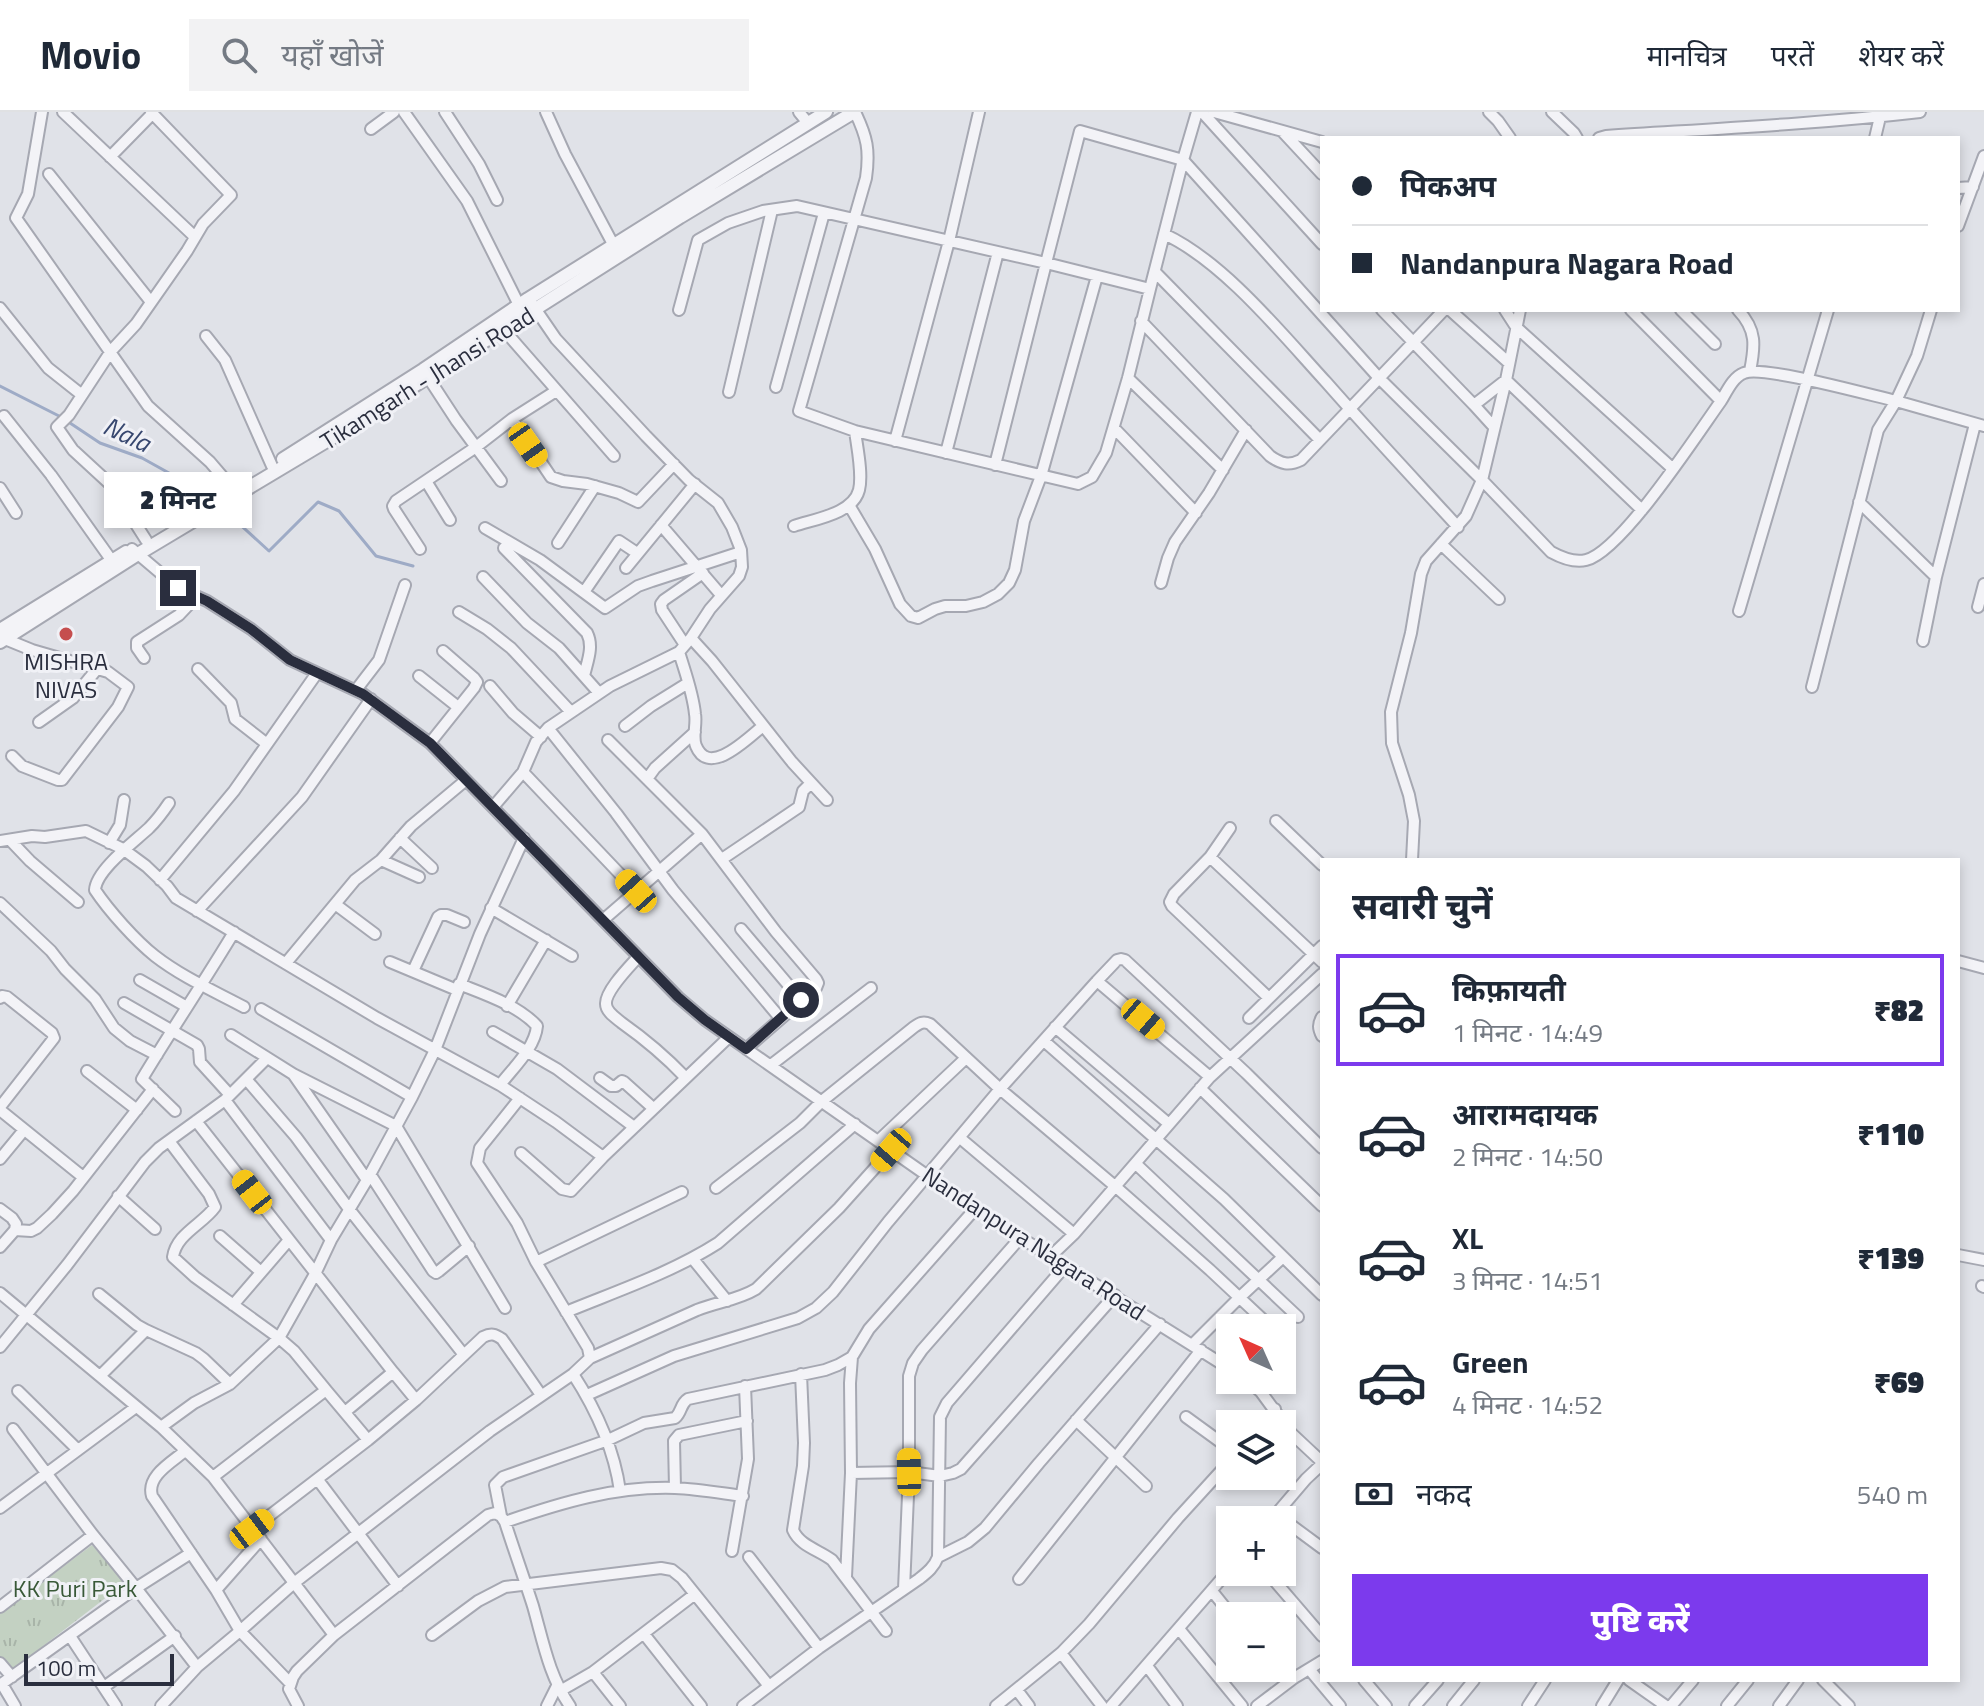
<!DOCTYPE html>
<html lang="hi">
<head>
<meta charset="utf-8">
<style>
	body { margin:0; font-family:"Titillium Web","Noto Sans Devanagari",sans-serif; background:#f2f2f3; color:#1f2937; height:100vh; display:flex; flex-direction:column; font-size:30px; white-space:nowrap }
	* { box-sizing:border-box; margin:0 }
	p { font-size:26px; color:#747a83 }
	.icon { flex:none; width:44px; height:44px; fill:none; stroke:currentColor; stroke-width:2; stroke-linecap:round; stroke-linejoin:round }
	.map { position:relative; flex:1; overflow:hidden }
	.side { position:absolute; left:1320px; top:746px; width:640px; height:824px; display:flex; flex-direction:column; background:#fff; border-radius:0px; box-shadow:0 4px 12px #0003 }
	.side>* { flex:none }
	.banner { position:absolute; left:1320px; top:24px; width:640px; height:176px; border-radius:0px; box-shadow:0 4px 12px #0003; display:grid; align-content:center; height:176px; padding:0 32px; background:#fff }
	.needle { width:52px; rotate:315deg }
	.tools { position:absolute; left:1216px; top:1202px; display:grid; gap:16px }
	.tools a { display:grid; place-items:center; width:80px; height:80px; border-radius:0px; background:#fff; box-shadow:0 4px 12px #0003; font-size:40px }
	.scale { position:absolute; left:24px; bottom:20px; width:150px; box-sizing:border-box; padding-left:8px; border:4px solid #2a2e3e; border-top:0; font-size:22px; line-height:28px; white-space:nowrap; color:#2a2e3e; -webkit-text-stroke:6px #f0f1f6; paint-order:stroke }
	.end { position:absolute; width:36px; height:36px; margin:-18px; border:10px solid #2a2e3e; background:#fff; box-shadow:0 0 0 4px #fff }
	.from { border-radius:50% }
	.bubble { position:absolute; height:56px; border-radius:0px; background:#fff; box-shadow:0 4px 12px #0003; font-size:26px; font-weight:800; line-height:56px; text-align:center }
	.car { position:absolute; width:24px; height:48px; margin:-24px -12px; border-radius:10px; box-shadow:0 0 6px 2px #0007; background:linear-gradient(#f5c518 24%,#345 0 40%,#f5c518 0 76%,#345 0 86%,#f5c518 0) }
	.banner b { display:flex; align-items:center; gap:28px; height:76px; font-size:30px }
	.banner b+b { border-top:2px solid #e0e1e3 }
	.banner i { width:20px; height:20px; background:#1f2937 }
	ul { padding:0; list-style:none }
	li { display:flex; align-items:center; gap:24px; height:112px; margin:0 16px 12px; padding:0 16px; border:4px solid transparent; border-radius:0px }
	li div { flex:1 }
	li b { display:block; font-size:30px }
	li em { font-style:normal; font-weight:800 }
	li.selected { border-color:#7c3aed }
	li>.icon { width:72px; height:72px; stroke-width:1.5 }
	h2 { padding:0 32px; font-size:36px; line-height:96px }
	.pay { display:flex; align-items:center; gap:20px; height:88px; padding:0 32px; font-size:30px }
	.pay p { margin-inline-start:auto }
	.action { display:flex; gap:16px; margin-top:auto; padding:16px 32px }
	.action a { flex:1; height:92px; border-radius:0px; background:#7c3aed; color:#fff; font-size:32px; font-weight:800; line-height:92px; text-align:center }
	header { display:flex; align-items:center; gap:48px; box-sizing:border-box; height:112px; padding:0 40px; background:#fff; border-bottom:2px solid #e0e1e3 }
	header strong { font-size:38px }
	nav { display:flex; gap:44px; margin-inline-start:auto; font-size:28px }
	.search { width:560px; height:72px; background:#f2f2f3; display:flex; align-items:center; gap:20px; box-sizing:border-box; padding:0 28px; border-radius:0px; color:#747a83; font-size:30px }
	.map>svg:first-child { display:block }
	.park { fill:url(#park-tufts) }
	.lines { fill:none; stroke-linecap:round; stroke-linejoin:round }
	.stream { stroke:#9eabc6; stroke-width:3 }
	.minor-casing { stroke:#a6a8b2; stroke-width:14 }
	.tertiary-casing { stroke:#a6a8b2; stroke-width:16 }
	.minor { stroke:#f3f3f7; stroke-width:10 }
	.tertiary { stroke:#f3f3f7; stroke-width:12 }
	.route { stroke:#2a2e3e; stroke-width:10 }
	.poi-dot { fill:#c54e4e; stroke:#f0f1f6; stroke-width:3 }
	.labels { text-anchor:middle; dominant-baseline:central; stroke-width:6; stroke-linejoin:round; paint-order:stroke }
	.street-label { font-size:24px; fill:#2a2e3e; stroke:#f0f1f6 }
	.poi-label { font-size:24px; fill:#2a2e3e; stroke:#f0f1f6 }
	.park-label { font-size:24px; fill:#395938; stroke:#f0f1f6 }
	.water-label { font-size:26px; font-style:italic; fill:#37476f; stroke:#f0f1f6 }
</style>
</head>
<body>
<header>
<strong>Movio</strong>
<div class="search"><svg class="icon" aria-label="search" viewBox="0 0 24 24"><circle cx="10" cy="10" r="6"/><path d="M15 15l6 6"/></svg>यहाँ खोजें</div>
<nav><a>मानचित्र</a><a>परतें</a><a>शेयर करें</a></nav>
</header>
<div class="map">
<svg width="1984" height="1594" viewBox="0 0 1984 1594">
	<defs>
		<pattern id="park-tufts" width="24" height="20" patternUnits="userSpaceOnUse" patternTransform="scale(2)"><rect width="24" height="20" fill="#c3d1c2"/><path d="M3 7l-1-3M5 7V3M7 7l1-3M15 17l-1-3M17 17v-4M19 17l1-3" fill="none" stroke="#a8b4a8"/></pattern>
	</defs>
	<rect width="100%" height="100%" fill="#e0e2e8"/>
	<path class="park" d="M92,1433L125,1471L8,1561L0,1548V1502Z"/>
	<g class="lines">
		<path class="stream" d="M0,274L61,305
			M67,309L100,331L142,346L169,361L192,384L202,398
			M206,404L208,407L235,408L269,439L318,390L339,399L376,444L413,454"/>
		<g class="minor-casing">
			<path id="minor" d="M42,0L28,82L16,106L148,294L210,350L234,378
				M63,0L195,125
				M404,0L467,89L519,193
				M445,0L479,52L497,88
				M546,0L565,42L614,134
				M799,0L808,11
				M855,0C867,25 870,38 866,66L799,299L855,319L1078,372L1092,365L1106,341L1128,266L1150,177
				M1202,0L1322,132
				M1214,0L1322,30
				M1489,0L1498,9L1510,26
				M1552,0L1574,21L1577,26
				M371,17L394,0
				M1282,19L1322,62
				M1599,26L1606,24C1711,17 1816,12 1920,0
				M1875,26L1880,5
				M110,45L153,1
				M1183,48L1379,266L1482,368L1551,440C1562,446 1574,451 1586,448C1621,440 1698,321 1721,289C1727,279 1733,265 1744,261C1763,253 1870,283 1896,289L1878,318L1812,575
				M1183,48L1150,177L1046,151L1080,19L1183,48L1197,0
				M49,62L151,190
				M1958,76L1973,75
				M1958,114L1984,44
				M1164,122C1223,149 1282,222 1326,270C1369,319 1414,367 1458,415
				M1155,160L1320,328
				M532,192L556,227L646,324L689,368L718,391L732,415L741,438L742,455L739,464L710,497L691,526L712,549L792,650L827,688
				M0,196L48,256L82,283
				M679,198L698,128L728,111L763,99L797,94L1046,151L995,353
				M1382,198L1474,293L1506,268L1642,398
				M1450,198L1509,251
				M1505,198L1516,215L1672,356
				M1631,198L1721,289
				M1681,198L1715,232
				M1738,198C1757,218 1755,234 1750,259
				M1931,198L1917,244L1896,289L1984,314
				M1141,209L1270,344C1281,352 1289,354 1301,348L1444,198
				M504,218L614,344
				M206,224L225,248L272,354
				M424,259L456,308L501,369
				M1128,266L1223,358
				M776,275L824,101
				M556,279L512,307L551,365L563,369L587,372L619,381L638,390L674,352
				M729,280L772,98
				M1474,293L1494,315
				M4,304L51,363L112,449
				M1114,316L1196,401
				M895,329L949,129L979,0
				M946,341L998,140
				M426,369L450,408
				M0,376L16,401
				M1859,390L1936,465
				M849,393L875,437L900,492L911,504L918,506L935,497L945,494H966L983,490L998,482L1009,471L1015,458L1024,409L1041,364L1097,164
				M661,413L721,483
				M794,414C814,407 853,402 859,378C863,362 857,335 855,319
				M485,416L540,448L605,496L638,474L652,469L741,440
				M146,428L111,373L73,338L57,315L69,303L111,239L136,212L187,139L203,112L231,83L151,0
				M558,431L595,374
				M1441,432L1499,487
				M504,436L587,521C594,535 587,550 584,564
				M132,437L178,476L207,489L251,517L290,548L363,582L430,631L678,885L705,908L975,1097L1230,1257
				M420,437L394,397L393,394L396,389L476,335L512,307
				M626,456L695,372
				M483,465L527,511L559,536L599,581
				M1161,471L1168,446L1175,430L1209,381L1246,318
				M584,480L619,429L637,441
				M1978,495L1984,472
				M1739,499L1828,198
				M459,500L487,517L511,536L571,600
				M5,527L32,538L108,560L128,575L118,595L62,668H58L22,654L12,644
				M1923,529L1936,465L1975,312
				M685,533L662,498L661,492L664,488L703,461
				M679,540C685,560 693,581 695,602C697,612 692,625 696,634C709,666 748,626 763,614
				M144,546L137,536V530L179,503L196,485
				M198,557L231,591L235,607L267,632
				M419,564L458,595
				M490,574L513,601L541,625
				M356,578L379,548L405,473
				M39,610L73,586L97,557
				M625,614L651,594L688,571
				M548,616L616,701L673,778L780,906
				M608,628L702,722L776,820L816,867L818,871L816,876L746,937
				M430,631L474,576L477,570L474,566L443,539
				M523,660L636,779
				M647,667L655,656L695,620
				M169,691C163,700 156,709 149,716C134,730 96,758 95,778C109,799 136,829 155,844C182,865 214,879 244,895
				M493,695L523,660L536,630L548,616L610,574L679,540L691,526
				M1276,709L1322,753
				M1230,716L1210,745L1174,782L1170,790L1172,794L1269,886
				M400,726L432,756
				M10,728L30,749L78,790
				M0,729L32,724L45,725L86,719L123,737L146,754L167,774L176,786L377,906L500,973L556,1010L603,1045
				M109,731L120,713L124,688
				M1210,745L1322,850
				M722,747L799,695L803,679L811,671
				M381,748L419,765
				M1412,748L1414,709L1409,683L1392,631L1391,600L1411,521L1421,462L1426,449L1466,404L1482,368L1506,268L1520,198
				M160,768L234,679L317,561
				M0,791L51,839L65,857L95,887L114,916L130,929L157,943
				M335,792L375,822
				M491,796L572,844
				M197,799L302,685L371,587
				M603,808L702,722
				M741,817L801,888
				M638,845C630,854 605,879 606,892C606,900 616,906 622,911C646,928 665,944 685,965
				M1958,849L1984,856
				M390,850L457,878
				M286,851L355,768L381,748L411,714L466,668
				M413,859L438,805L441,803H447L464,810
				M140,868L187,895
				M1097,869L1210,965
				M459,872C484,882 518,893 537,914C535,936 513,956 500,973
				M0,886L2,884L7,885L52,921L54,926L0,995
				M124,891L197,933L199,937L200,950L230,983
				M507,894L546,828
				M261,897L412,985
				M1322,905C1318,912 1318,916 1322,924
				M1249,906L1322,834
				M1055,915L1169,1012
				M493,920L557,957L634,1015
				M231,923L293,962L367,1068
				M1044,929L1224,1087L1322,1183
				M771,953L871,876
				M87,959L137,998
				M293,962L396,1014L505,1196
				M600,966L611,974H616L622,969L624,970L653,996
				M246,967L296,1025L349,1097L464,1243
				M1200,976L1322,1094
				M225,988L331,1128
				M0,998L83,1065
				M175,999L142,967C172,917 204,870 234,820
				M196,1009L393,1260L345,1300
				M960,1026L1074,1122
				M169,1029L209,1082L215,1095C203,1112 176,1122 173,1145L195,1165L279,1226L294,1239L326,1278L213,1365
				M878,1029L966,946
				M521,1041L562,1077L571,1079L603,1045L729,925
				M0,1047L24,1018
				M1136,1052L1298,1205
				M370,1062L433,1159L436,1161L439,1159L469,1134
				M716,1076L800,1011L822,989L914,915C920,911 923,909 930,912L1000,977L1116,1075L1210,1158L1272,1216
				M118,1084L155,1117
				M0,1097L12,1106L16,1112L15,1118L0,1135
				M15,1118L31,1119L37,1116L52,1102L73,1079L153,977
				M220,1124L261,1160
				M1958,1143L1984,1148
				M1051,1144L1074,1122L1210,965L1322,862
				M693,1147L727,1189
				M536,1150L682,1080
				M1982,1174L1984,1175
				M0,1181L161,1315L213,1365L334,1523
				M99,1182L137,1213L146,1218
				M233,1193L289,1128
				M566,1200C617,1179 671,1161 718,1131L855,1012
				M1192,1233L1240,1185L1283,1145
				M0,1235L67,1153L145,1050L159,1036L225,988L267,946
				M590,1246L697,1198C717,1190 738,1188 756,1177L839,1096L891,1038
				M393,1260L416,1288
				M573,1262C597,1299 614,1336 620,1379
				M801,1262L804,1331L803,1354L793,1418C800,1434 819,1438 832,1448L886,1519
				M101,1263L146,1218L196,1241L204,1247L230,1272
				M1247,1268L1261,1280L1291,1321L1322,1350
				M326,1278L368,1328
				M18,1279L78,1338
				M587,1283L674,1244L798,1206L816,1196L833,1180L888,1110L1000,977L1097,869L1117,848L1121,847L1125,848L1246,961L1322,1036
				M1186,1305L1230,1337
				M1076,1308L1146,1374
				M1262,1312L1275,1297
				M161,1315L194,1291L230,1272L279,1226L315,1162L331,1128L367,1068L412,985L435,938L480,822L524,726
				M185,1339C172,1350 146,1364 152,1384L216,1478L240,1519L290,1571
				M851,1361L909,1360L940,1364L953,1361L961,1357L1115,1183
				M318,1368L398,1474
				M675,1376L674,1329L679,1323L747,1309
				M0,1396L136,1295
				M1276,1402L1322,1436
				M501,1404L495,1373L503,1365L608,1328L644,1311L675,1306C682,1300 680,1292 688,1287L825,1258L838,1253L852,1245L869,1217L975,1097
				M1271,1408L1306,1367L1322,1352
				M505,1410C560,1391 615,1374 675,1376C697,1377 720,1381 743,1384
				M252,1417L368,1328L416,1288L483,1225C491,1221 495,1222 502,1227L541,1283
				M732,1439L748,1347L745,1274
				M191,1441L136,1476L197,1555
				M749,1445L819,1536
				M938,1445L968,1430L985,1416L1039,1351L1160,1212
				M1267,1460L1322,1524
				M846,1465L851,1361L850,1271L852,1245
				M1019,1467L1201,1238
				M904,1477L909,1360V1264L913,1251L922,1238L1020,1126
				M216,1478L261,1427
				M1212,1479L1232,1504
				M0,1495L93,1423
				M1179,1517L1242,1594
				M644,1522L701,1594
				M432,1523L478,1489L505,1475L661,1456L672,1458L682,1466L769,1574
				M70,1524L116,1594
				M1061,1541L1102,1594
				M0,1551L12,1565
				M1147,1554L1177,1594
				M1309,1557L1340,1594
				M593,1560L620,1594
				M1364,1568L1386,1594
				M1629,1568L1666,1594
				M1823,1568L1849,1594
				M2,1572L15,1594
				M0,1573L136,1476L93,1423L13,1317
				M104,1575L175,1524
				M1017,1578L1029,1594
				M560,1579L593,1560L695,1482
				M161,1594L197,1555L240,1519L294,1471L490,1319L573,1262L590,1246L588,1236L536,1150L517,1111L477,1051L480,1036L520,986
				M298,1594L289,1577L293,1565L297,1559L334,1523L488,1403L495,1401L501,1404L505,1410C514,1438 524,1466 533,1494C543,1529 549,1564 570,1594
				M547,1594L557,1574
				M743,1594L819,1536L919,1467C928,1460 934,1455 938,1445L940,1305L947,1291L1066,1153
				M996,1594L1061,1541L1089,1512L1178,1406L1230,1349
				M1111,1594L1230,1457
				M1257,1594L1294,1566L1322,1549
				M1415,1594L1438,1568
				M1453,1594L1474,1568
				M1528,1594L1545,1568
				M1602,1594L1618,1568
				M1671,1594L1693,1568
				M1727,1594L1748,1568
				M1779,1594L1798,1568"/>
		</g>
		<g class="tertiary-casing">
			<path id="tertiary" d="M283,347L423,258L528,187L826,0
				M0,518L126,440
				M0,530L138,442L340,321L680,105L854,0"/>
		</g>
		<use href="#minor" class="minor"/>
		<use href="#tertiary" class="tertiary"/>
	</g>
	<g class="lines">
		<path class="route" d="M178,476L207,489L251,517L290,548L363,582L430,631L678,885L705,908L746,937L801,888"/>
	</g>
	<circle class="poi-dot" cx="66" cy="522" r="8"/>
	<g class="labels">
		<g class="street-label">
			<text transform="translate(427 266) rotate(-32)">Tikamgarh - Jhansi Road</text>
			<text transform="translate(1034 1131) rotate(33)">Nandanpura Nagara Road</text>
		</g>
		<g class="poi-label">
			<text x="66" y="549">MISHRA<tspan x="66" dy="28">NIVAS</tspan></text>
		</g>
		<g class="park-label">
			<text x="75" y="1476">KK Puri Park</text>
		</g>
		<g class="water-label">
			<text transform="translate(127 322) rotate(25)">Nala</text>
		</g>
	</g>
</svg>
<div class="tools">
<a><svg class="needle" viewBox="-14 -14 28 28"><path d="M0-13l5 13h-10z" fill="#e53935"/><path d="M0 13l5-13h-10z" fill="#747a83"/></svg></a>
<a><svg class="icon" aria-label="layers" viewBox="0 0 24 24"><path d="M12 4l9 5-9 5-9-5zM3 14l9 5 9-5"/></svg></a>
<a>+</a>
<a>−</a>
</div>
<div class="scale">100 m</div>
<i class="end from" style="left:801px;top:888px"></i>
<i class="end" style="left:178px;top:476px"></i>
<div class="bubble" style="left:104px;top:360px;width:148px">2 मिनट</div>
<i class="car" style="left:528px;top:333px;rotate:145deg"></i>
<i class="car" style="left:636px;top:779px;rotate:318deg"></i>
<i class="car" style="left:1143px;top:907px;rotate:130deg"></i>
<i class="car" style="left:891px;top:1038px;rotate:221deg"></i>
<i class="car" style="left:252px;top:1080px;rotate:322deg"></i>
<i class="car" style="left:909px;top:1360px;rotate:359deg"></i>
<i class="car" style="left:252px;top:1417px;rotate:53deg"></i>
<div class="banner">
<b><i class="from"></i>पिकअप</b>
<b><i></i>Nandanpura Nagara Road</b>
</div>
<section class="side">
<h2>सवारी चुनें</h2>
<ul>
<li class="selected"><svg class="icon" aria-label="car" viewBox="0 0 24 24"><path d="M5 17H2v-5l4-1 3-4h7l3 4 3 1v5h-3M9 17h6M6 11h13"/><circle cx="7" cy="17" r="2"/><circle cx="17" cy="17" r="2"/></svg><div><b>किफ़ायती</b><p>1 मिनट · 14:49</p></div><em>₹82</em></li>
<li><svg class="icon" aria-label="car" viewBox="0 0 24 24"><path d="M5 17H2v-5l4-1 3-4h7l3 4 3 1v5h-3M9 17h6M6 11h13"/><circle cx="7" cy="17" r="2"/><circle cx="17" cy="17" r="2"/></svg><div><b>आरामदायक</b><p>2 मिनट · 14:50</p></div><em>₹110</em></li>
<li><svg class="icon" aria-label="car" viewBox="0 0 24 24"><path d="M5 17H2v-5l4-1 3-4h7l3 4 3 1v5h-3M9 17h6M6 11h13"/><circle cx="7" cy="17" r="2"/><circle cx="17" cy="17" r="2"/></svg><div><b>XL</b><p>3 मिनट · 14:51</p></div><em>₹139</em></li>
<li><svg class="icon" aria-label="car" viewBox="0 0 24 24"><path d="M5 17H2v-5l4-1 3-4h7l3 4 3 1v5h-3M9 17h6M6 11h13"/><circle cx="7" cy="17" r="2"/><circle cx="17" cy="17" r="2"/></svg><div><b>Green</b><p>4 मिनट · 14:52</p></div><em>₹69</em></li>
</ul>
<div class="pay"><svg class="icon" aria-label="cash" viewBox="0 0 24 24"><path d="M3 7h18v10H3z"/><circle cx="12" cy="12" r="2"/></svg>नकद<p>540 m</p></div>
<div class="action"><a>पुष्टि करें</a></div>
</section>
</div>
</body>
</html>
